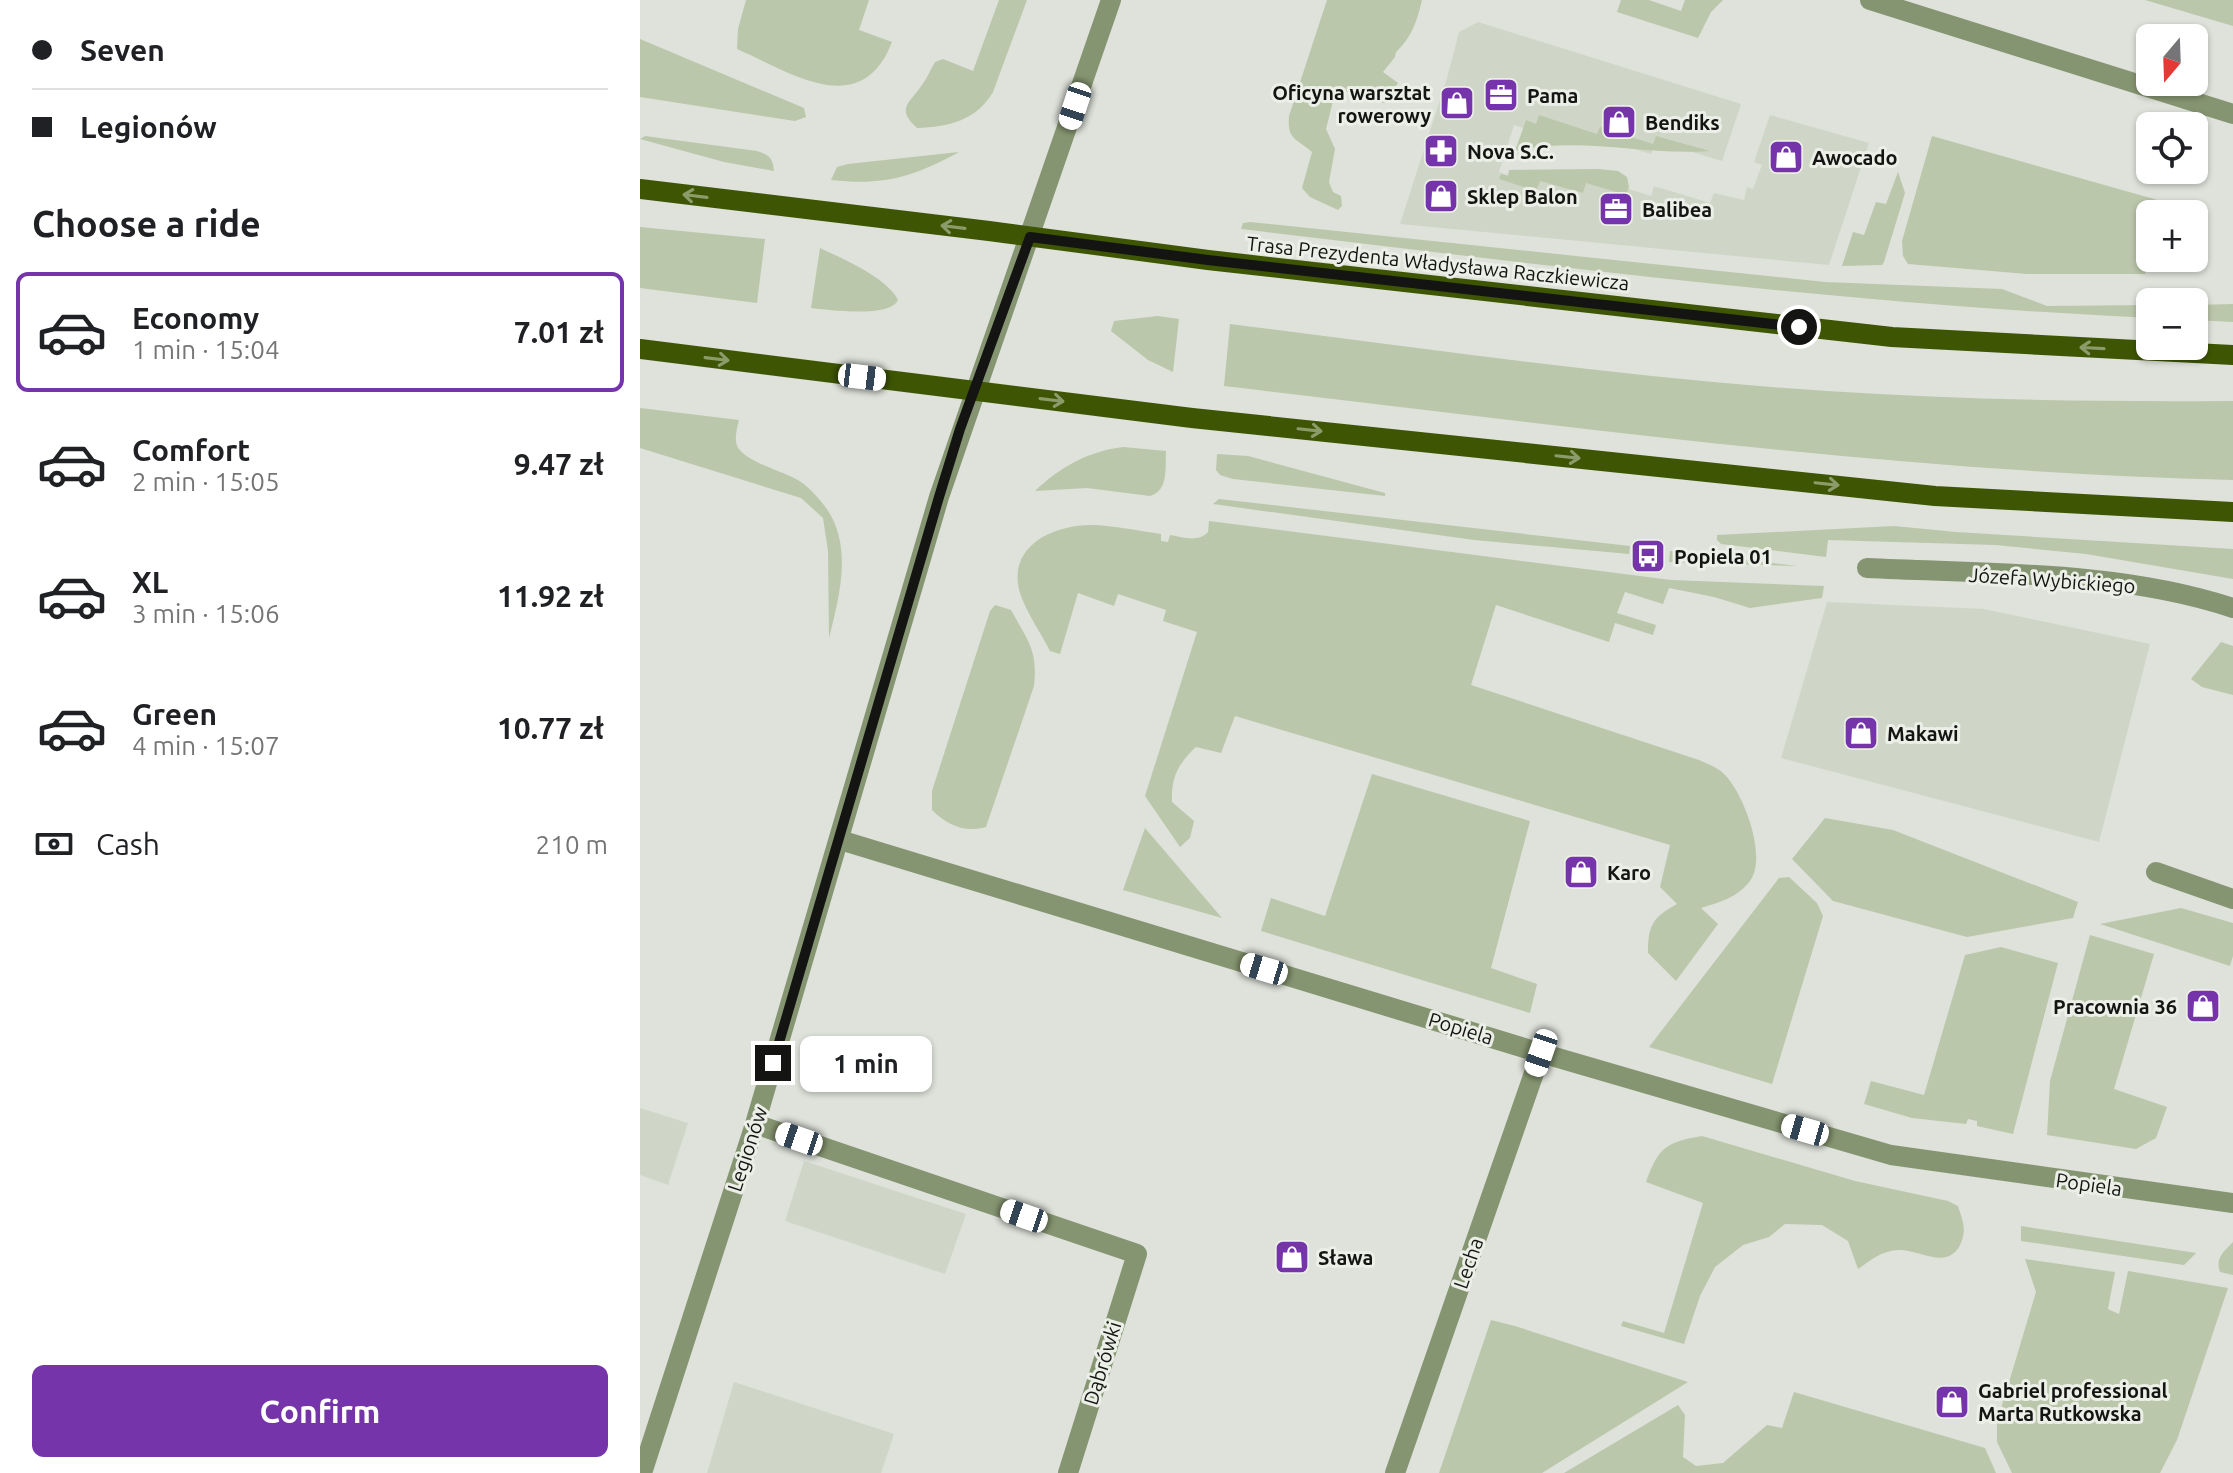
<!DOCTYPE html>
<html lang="en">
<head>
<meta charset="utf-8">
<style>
	body { margin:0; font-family:Ubuntu,sans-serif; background:#f2f2f2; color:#202124; height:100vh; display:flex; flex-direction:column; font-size:30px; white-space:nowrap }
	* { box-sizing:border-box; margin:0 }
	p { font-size:26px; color:#757577 }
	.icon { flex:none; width:44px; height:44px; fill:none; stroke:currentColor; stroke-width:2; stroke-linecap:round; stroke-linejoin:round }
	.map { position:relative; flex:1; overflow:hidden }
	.side { display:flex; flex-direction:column; background:#fff; width:640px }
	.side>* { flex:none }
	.banner { display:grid; align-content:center; height:176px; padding:0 32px; background:#fff }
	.needle { width:52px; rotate:199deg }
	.buttons { position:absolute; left:1496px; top:24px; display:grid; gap:16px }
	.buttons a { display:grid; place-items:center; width:72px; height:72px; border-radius:12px; background:#fff; box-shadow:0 2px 6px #0004; font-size:40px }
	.end { position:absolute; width:36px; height:36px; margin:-18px; border:10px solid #141513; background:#fff; box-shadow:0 0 0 4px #fff }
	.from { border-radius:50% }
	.bubble { position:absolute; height:56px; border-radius:12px; background:#fff; box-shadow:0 2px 6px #0004; font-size:26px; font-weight:700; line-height:56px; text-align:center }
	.car { position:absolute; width:24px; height:48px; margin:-24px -12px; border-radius:10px; box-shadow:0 0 6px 2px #0007; background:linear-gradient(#fff 24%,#345 0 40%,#fff 0 76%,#345 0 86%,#fff 0) }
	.banner b { display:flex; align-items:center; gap:28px; height:76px; font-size:30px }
	.banner b+b { border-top:2px solid #e0e0e0 }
	.banner i { width:20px; height:20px; background:#202124 }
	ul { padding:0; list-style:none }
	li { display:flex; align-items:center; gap:24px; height:120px; margin:0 16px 12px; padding:0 16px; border:4px solid transparent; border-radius:12px }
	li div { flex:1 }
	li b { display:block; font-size:30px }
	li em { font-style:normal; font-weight:700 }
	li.on { border-color:#7534a9 }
	li>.icon { width:72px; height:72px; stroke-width:1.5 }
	h2 { padding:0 32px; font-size:36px; line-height:96px }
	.pay { display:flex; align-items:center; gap:20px; height:88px; padding:0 32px; font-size:30px }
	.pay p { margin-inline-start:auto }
	.action { display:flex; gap:16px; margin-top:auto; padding:16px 32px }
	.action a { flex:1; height:92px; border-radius:12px; background:#7534a9; color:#fff; font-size:32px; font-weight:700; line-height:92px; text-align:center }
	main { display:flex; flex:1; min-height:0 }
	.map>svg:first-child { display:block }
	.built { fill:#d0d6c7 }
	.green { fill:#bbc7ab }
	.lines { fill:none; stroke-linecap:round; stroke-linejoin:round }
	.minor { stroke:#869571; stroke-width:20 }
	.major { stroke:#3e5604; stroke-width:20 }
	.oneway { stroke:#8c9b6a }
	.route { stroke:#141513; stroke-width:10 }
	.labels { text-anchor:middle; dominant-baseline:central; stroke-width:6; stroke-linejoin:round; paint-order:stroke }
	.poi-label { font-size:20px; font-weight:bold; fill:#141513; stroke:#ebefe7; text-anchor:start }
	.street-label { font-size:20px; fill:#141513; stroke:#ebefe7 }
</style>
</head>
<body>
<main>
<section class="side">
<div class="banner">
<b><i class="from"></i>Seven</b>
<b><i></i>Legionów</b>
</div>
<h2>Choose a ride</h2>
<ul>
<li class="on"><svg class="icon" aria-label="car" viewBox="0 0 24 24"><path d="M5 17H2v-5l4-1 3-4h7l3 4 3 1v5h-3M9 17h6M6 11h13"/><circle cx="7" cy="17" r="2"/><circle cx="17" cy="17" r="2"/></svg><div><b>Economy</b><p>1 min · 15:04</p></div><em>7.01 zł</em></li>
<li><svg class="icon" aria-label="car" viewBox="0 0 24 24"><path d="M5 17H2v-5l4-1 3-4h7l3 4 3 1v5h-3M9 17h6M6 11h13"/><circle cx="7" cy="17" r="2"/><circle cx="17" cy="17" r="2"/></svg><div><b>Comfort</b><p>2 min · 15:05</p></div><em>9.47 zł</em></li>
<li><svg class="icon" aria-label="car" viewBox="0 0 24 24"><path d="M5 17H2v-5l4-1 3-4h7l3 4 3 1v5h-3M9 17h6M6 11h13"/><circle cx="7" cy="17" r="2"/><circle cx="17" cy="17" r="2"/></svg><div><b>XL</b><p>3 min · 15:06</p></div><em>11.92 zł</em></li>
<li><svg class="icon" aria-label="car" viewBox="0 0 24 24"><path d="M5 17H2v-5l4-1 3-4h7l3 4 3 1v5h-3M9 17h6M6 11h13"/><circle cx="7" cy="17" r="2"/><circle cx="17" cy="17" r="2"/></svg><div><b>Green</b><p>4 min · 15:07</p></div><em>10.77 zł</em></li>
</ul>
<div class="pay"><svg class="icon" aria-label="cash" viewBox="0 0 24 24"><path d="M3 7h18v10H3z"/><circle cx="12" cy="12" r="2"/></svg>Cash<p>210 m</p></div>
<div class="action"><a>Confirm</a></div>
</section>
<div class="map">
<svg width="1593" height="1473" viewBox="0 0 1593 1473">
	<rect width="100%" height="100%" fill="#dee2da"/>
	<path class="built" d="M838,22L1101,104L1082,161L1016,141L1011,154L958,138L892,131L874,125L859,172L898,185L903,171L945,183L948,176L1011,196L1014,186L1070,203L1074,193L1104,200L1107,187L1113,189L1122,165L1114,162L1130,115L1229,143L1189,265L760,224L807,78L819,32Z
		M1187,602L1344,609L1510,644L1459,842L1141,758Z
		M0,1108L48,1123L28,1185L0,1175Z
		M164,1161L326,1214L305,1274L145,1221Z
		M94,1382L254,1434L241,1473H67Z"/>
	<path class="green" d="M106,0H229L219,30L252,42C221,122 150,72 97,49L98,29Z
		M359,0H387L353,92C336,121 308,127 277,128C255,108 270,103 282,85C287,78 291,69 295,62L303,59L333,71Z
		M687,0H782C777,21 772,37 756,52L755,57L743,72L758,83L745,103L731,102L704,91L693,101L686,129L695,149L689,182L693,192L701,196L702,206L698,210L670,197L662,188L672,152C656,138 647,140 649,116Z
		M981,0H1009L1041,11L1045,0H1083L1071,12L1058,38L977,12Z
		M1505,0H1593V26Z
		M0,39L164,108L166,117L155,121L0,97Z
		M899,115L957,134L960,127L1013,144L1016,136L1070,151C1004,156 941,136 875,151L886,120L896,124Z
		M5,136L117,151C129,155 133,158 134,171L84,162L0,139Z
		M1292,136L1528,203L1524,214H1510V258L1505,274H1387L1268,264L1263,256L1262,241Z
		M319,152C274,177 242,186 191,180L197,167L208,164Z
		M958,169L978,171L987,177L989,187L986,195L946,183L943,193L900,181L896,191L859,179L861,174L868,176L869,170Z
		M1258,172L1265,193L1244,262L1242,265L1202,266L1213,232L1224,235L1236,202L1246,204Z
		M610,222L1185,282L1362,289L1407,306L1510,305V318C1206,304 904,265 601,229L603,223Z
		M0,227L125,239L117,303L0,288Z
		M180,248C201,258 248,278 258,300C250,318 190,310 171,308Z
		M1593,304V322L1554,320V305Z
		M518,316L539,319L533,372L508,360L471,331L474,321Z
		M590,324C788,349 987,378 1187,391C1322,400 1458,402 1593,401V480C1255,472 919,425 584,386Z
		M0,408L99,420C97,429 93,441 99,449C107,461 140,471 154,478C163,482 171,490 178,498C215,537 201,591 189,638L188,551L183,518L161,498L0,448Z
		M483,447L526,451C525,467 529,491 510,496L447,488L395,491C420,467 449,451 483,447Z
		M577,454L608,456L745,493V496L593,479L580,475L576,470Z
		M579,499L990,546L989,554L834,540L573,504Z
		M569,521L1031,580L1184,586L1182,598L1110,608L1074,597L1029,588L1023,604L985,592L977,613L1016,625L1013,635L975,623L969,642L856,605L831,685L1059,760C1066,763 1076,767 1082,772C1103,790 1128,857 1110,881C1097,898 1080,902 1061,908L1078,924L1036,981L1008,953C1008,925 1013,917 1037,904L1020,887L1030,845L595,716L581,753L556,747C538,764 531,777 532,802L554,821L550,838L540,847L505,796L557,632L523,621L526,610L478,594L474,606L438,593L420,654L410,651C401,633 388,615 381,596C364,547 413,524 454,525C476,526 499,531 521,534V541L528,542L530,535C543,537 558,543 568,532Z
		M1254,526L1316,532L1593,549V579L1446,554L1355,545L1188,540L1186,557L1081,544L1077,540V535Z
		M1030,551L1158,566L1029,562Z
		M355,605L371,610C388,641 398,650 394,686L346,827C324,833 307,825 292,810V791L350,611Z
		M1581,642L1593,646V695L1562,687L1551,679Z
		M732,774L890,821L851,968L897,984L890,1013L621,931L631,898L685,916Z
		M1185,818L1253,830L1438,902L1433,918L1327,937L1193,901L1152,859Z
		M505,828L582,918L483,890Z
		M1149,877L1177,903L1183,916L1132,1084L1009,1047L1139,878Z
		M1541,908L1593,923V956L1590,966L1460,924Z
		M1450,935L1514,954L1474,1089L1527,1107L1516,1138L1496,1149L1407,1135L1410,1081Z
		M1361,947L1418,963L1373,1134L1337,1126V1121L1328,1119L1326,1124L1272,1118L1224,1104L1231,1081L1284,1095L1325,955Z
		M1062,1136L1215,1181L1308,1201L1318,1206C1322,1219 1327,1229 1321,1243C1308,1272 1280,1249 1258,1250C1241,1251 1231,1260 1218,1269L1208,1241L1182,1225L1145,1224L1129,1237L1103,1245L1075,1267L1060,1296L1044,1344L981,1326L983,1321L1024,1333L1063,1203L1006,1182C1018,1148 1026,1142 1062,1136Z
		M1381,1226L1556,1253L1544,1265L1381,1241Z
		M1593,1242V1275L1580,1272C1575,1257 1584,1252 1593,1242Z
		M1385,1259L1475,1272L1468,1309L1479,1314L1488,1271L1588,1288L1537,1440L1520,1473H1372L1357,1442V1422L1396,1292Z
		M851,1320L875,1326L1048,1382L902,1473H799Z
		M1154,1392L1345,1448L1356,1473H924L1038,1405L1045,1415L1043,1457L1056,1466L1083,1463L1127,1425L1142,1428Z"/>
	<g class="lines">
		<path class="minor" d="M1230,0L1593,114
			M1227,568C1348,574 1478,570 1593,608
			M200,840L901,1053L1251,1155L1593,1203
			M1516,872L1593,899
			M115,1124L497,1254L428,1473
			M2,1473L115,1124L299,497L471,0
			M755,1473L901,1053"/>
		<path class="major" d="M0,189L349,231L568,260L1252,337L1593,355
			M0,349L552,418L1295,496L1593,512"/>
	</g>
	<defs><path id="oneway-shaft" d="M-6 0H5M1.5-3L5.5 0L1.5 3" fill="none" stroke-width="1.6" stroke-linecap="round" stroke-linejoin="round" transform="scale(2)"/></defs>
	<g class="oneway">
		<use href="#oneway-shaft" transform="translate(55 196) rotate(-173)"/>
		<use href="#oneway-shaft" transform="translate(313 227) rotate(-173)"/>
		<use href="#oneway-shaft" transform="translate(1452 348) rotate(-177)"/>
		<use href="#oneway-shaft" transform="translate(77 359) rotate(7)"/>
		<use href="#oneway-shaft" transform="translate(412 400) rotate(7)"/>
		<use href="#oneway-shaft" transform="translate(670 430) rotate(6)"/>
		<use href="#oneway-shaft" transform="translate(928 457) rotate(6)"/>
		<use href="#oneway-shaft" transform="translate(1187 484) rotate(6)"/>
	</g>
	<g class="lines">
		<path class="route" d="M133,1063L299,497L320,429L390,237L568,260L1159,327"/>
	</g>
	<defs>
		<g id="office-square" transform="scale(1.8)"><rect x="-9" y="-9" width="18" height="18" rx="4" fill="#7534a9" stroke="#ebefe7"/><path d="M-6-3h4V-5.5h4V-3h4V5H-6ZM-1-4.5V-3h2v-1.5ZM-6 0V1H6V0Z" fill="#fff"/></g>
		<g id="shop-square" transform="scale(1.8)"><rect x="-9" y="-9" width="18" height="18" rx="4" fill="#7534a9" stroke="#ebefe7"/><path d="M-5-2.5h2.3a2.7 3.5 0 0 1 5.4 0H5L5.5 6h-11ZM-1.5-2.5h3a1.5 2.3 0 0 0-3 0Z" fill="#fff"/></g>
		<g id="pharmacy-square" transform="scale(1.8)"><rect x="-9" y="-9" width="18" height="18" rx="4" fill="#7534a9" stroke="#ebefe7"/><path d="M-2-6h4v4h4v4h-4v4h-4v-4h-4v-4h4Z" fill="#fff"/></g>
		<g id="bus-square" transform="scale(1.8)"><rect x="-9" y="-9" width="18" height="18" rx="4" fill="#7534a9" stroke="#ebefe7"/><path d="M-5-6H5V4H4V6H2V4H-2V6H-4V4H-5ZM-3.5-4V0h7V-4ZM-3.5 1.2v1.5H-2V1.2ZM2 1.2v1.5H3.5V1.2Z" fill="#fff"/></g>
	</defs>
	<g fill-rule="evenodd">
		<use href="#office-square" x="861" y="95"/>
		<use href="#shop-square" x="817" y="103"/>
		<use href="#shop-square" x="979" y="122"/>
		<use href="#pharmacy-square" x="801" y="151"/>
		<use href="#shop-square" x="1146" y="157"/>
		<use href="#shop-square" x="801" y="196"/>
		<use href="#office-square" x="976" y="209"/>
		<use href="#bus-square" x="1008" y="556"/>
		<use href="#shop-square" x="1221" y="733"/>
		<use href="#shop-square" x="941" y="872"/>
		<use href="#shop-square" x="1563" y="1006"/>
		<use href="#shop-square" x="652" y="1257"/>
		<use href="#shop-square" x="1312" y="1402"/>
	</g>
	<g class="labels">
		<g class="poi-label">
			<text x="791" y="92" text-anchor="end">Oficyna warsztat<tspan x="791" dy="23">rowerowy</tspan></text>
			<text x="887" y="95">Pama</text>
			<text x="1005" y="122">Bendiks</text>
			<text x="827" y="151">Nova S.C.</text>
			<text x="1172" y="157">Awocado</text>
			<text x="827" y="196">Sklep Balon</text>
			<text x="1002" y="209">Balibea</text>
			<text x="1034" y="556">Popiela 01</text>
			<text x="1247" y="733">Makawi</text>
			<text x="967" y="872">Karo</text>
			<text x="1537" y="1006" text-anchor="end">Pracownia 36</text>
			<text x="678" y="1257">Sława</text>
			<text x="1338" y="1390">Gabriel professional<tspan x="1338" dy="23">Marta Rutkowska</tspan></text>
		</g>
		<g class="street-label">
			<text transform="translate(798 263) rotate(6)">Trasa Prezydenta Władysława Raczkiewicza</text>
			<text transform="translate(1412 580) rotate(4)">Józefa Wybickiego</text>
			<text transform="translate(821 1028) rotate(17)">Popiela</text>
			<text transform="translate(107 1149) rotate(-72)">Legionów</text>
			<text transform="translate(1449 1184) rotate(8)">Popiela</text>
			<text transform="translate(828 1263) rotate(-71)">Lecha</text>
			<text transform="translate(462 1363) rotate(-73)">Dąbrówki</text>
		</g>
	</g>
</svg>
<div class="buttons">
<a><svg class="needle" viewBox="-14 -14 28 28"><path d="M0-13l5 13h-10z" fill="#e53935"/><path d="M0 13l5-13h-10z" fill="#757577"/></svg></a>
<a><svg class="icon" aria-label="locate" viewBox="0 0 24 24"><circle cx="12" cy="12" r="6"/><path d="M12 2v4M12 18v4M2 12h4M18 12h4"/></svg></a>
<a>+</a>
<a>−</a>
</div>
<i class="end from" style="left:1159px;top:327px"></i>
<i class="end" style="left:133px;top:1063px"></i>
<div class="bubble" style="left:160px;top:1036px;width:132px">1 min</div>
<i class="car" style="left:435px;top:106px;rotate:198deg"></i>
<i class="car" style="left:222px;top:377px;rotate:97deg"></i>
<i class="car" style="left:624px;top:969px;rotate:287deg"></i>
<i class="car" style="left:901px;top:1053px;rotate:199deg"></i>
<i class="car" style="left:1165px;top:1130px;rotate:286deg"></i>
<i class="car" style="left:159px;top:1139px;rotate:289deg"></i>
<i class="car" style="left:384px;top:1216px;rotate:289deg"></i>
</div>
</main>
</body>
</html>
